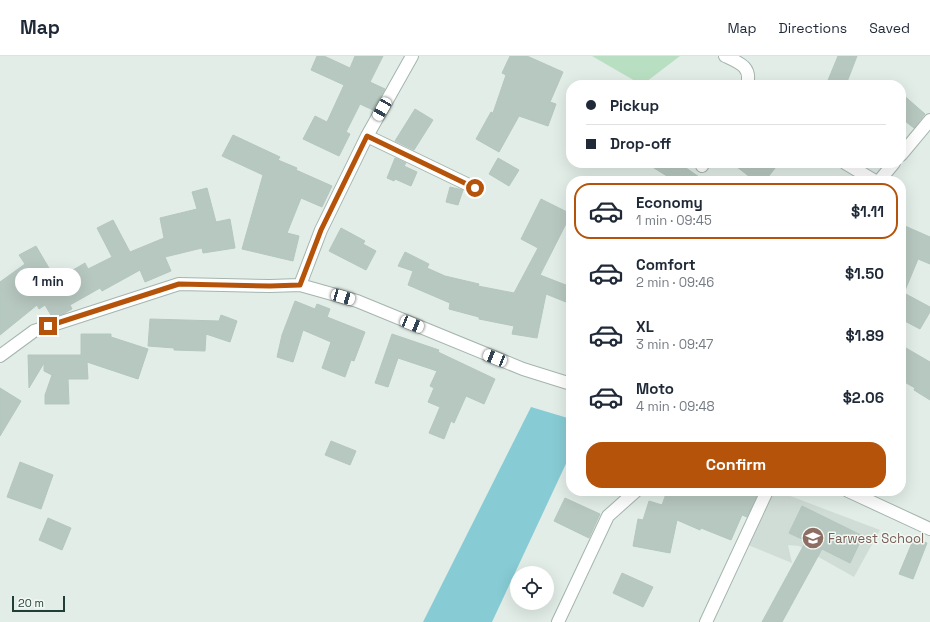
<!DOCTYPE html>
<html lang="en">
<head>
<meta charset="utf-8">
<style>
	body { margin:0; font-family:"Space Grotesk",sans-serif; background:#f6f6f7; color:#1f2937; height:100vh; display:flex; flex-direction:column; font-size:15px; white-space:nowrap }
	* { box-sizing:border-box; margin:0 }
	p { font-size:13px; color:#747a83 }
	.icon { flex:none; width:22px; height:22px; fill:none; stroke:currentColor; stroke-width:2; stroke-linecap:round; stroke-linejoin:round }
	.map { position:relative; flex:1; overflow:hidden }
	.sheet { position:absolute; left:566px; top:120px; width:340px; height:320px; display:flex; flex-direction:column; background:#fff; border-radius:16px; box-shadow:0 4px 16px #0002 }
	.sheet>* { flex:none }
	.guide { position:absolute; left:566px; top:24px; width:340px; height:88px; border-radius:16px; box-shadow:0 4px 16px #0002; display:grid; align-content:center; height:88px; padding:0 20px; background:#fff }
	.controls { position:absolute; left:510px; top:510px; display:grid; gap:8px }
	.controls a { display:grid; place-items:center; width:44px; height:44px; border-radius:50%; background:#fff; box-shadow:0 4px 16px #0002; font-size:20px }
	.scale { position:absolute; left:12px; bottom:10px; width:53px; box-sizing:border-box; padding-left:4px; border:2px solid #213e36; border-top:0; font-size:11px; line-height:14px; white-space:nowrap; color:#213e36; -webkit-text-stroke:3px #f2f9f5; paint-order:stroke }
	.end { position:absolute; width:18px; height:18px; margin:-9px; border:5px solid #b45309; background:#fff; box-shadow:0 0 0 2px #fff }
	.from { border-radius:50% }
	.bubble { position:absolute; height:28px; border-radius:14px; background:#fff; box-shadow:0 4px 16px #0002; font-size:13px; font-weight:800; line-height:28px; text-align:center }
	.car { position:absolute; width:12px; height:24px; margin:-12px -6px; border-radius:5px; box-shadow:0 0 3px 1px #0007; background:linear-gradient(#fff 24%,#345 0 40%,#fff 0 76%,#345 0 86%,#fff 0) }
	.guide b { display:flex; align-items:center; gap:14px; height:38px; font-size:15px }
	.guide b+b { border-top:1px solid #e0e1e3 }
	.guide i { width:10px; height:10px; background:#1f2937 }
	ul { padding:7px 0 0; list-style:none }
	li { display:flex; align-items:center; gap:12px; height:56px; margin:0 8px 6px; padding:0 12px; border:2px solid transparent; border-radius:16px }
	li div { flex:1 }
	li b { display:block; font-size:15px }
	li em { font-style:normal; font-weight:800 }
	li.current { border-color:#b45309 }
	li>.icon { width:36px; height:36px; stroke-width:1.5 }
	.primary-button { display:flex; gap:8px; margin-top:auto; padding:8px 20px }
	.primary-button a { flex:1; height:46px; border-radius:16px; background:#b45309; color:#fff; font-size:16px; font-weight:800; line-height:46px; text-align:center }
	header { display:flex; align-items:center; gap:24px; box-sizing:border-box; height:56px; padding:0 20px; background:#fff; border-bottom:1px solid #e0e1e3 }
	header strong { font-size:19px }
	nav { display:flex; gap:22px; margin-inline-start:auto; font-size:14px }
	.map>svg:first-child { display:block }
	.built { fill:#d0ddd6 }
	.green { fill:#b9dfc2 }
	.water { fill:#87cbd4 }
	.building { fill:#b7c8c0; stroke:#b4c7be }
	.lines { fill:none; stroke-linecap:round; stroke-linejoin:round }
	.street-casing { stroke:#a4b5ae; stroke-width:14 }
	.street { stroke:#fff; stroke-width:12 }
	.route { stroke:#b45309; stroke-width:5 }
	.labels { text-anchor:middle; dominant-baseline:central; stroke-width:3; stroke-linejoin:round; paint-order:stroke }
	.education-label { font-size:13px; fill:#785e54; stroke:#f2f9f5; text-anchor:start }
</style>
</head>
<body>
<header>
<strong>Map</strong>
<nav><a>Map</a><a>Directions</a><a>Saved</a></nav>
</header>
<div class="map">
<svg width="930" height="566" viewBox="0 0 930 566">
	<rect width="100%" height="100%" fill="#e2ede7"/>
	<path class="built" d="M773,435H777L880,474L854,521L799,490L788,489L792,507L748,489L764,446Z"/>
	<path class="green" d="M592,0H680L642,29Z"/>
	<path class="water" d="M531,351L571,363V397L492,566H423Z"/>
	<path class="building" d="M317,0H324L350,12L355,0H383L370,26L385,33L373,54L360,48L346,76L350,78L339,100L303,83L315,60L327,66L344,29L311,14Z
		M510,0H527L563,16L550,46L556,48L548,70L519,60L499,96L476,83L491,56L493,57L506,19L502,17Z
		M838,0H857L847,26L844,24L840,29H826Z
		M901,37L925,58L914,72L901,62Z
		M415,53L433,64L414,94L395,85Z
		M233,79L280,101L278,104L297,112L296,114L332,130L322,151L301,142L287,177L299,180L293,205L242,193L263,119L222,100Z
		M395,102L406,107L404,110L417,116L411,130L395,123L394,125L387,122Z
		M498,102L519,114L509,130L489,118Z
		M646,107H689L686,112L705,125H675Z
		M732,107H779L765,125H755Z
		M450,131L463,134L458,149L446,146Z
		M207,132L216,166L230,163L235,192L203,197L202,192L165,201L171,215L145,226L140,214L102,235L100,232L70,249L72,253L63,258L52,261L45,249L39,253L37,249L0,279V226L25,208L19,199L36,190L56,224L85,207L88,213L112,201L97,172L113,164L130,196L164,182L160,162L197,153L192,136Z
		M541,143L571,158L540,219L571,231V248L546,238L537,282L512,278L514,270L479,263V261L449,253L450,247L408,229L413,215L398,210L405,196L429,208L427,212L445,220L479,228L478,230L514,237L538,192L521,183Z
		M905,170L930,181V208L918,203L904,237L930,251V256L920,273L901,263V179Z
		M341,172L365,185L363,188L376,195L366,214L329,195Z
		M295,245L315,253L317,248L330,253L327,261L365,276L354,305L351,304L345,321L322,312L331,286L303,274L293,306L277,301L282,279Z
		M221,259L237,265L230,286L206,278L205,295L174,294V292L148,290L150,263L219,265Z
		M81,278H111V281L148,293L138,323L87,306L88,323H68L69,348H45V339L52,319L44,315V307L29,332L28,299H81Z
		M392,278L439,294L438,296L495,323L484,348L466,340L454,367L451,365L444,383L429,377L440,351L428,346L434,332L430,330L437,315L398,302L388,331L375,327Z
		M906,292L930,306V344L914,334L915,332L901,324V300Z
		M0,332L21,345L0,380Z
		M331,385L356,395L350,409L325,399Z
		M20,406L53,419L41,453L7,441Z
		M667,435H759L747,461L742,459L731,484L701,472L700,474L677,464L670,497L633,490L638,463L643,464L649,445L662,449Z
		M565,442L600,458L589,482L554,465Z
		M802,450L863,480L850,507L822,493L782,566H762L806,485L789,477Z
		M48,462L71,472L62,494L39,484Z
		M914,482L927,487L913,523L899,518Z
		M622,517L653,531L643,551L613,537Z"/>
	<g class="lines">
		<g class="street-casing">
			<path id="street" d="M725,0C740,7 752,11 747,29
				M367,80L475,132
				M901,99L930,64
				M845,107L875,125
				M702,110L704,107
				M879,125L894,107
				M300,229L321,174L367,80L412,0
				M0,300L34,275L179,228L270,230L300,229L357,245L523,313L571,328
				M848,435L930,473
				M558,566L608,460L636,435
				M706,566L767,435"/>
		</g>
		<use href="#street" class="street"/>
	</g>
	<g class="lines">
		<path class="route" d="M48,270L179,228L270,230L300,229L321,174L367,80L475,132"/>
	</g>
	<defs>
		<g id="school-disc" transform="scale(1.15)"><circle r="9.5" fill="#8d6e63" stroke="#f2f9f5"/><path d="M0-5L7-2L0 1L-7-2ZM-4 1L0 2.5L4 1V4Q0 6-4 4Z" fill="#fff"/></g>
	</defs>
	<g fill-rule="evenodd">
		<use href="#school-disc" x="813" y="482"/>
	</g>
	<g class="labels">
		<g class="education-label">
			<text x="828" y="482">Farwest School</text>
		</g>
	</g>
</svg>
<div class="controls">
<a><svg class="icon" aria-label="locate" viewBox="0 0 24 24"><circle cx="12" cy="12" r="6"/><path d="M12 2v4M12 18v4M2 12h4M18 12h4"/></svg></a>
</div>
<div class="scale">20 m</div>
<i class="end from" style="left:475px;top:132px"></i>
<i class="end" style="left:48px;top:270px"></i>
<div class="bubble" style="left:15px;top:212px;width:66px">1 min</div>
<i class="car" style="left:382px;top:53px;rotate:210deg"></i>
<i class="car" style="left:343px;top:241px;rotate:106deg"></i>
<i class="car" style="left:412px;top:268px;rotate:112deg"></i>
<i class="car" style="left:495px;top:302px;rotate:292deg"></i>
<div class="guide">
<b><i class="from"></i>Pickup</b>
<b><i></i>Drop-off</b>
</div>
<section class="sheet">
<ul>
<li class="current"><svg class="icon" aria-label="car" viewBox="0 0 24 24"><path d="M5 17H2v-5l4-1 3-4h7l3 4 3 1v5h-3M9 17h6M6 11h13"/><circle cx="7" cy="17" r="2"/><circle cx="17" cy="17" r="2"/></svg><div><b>Economy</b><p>1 min · 09:45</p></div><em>$1.11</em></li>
<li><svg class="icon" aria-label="car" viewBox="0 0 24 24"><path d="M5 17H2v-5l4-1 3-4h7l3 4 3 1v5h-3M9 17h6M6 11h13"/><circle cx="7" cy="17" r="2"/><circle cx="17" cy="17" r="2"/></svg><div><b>Comfort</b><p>2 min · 09:46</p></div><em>$1.50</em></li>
<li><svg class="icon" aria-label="car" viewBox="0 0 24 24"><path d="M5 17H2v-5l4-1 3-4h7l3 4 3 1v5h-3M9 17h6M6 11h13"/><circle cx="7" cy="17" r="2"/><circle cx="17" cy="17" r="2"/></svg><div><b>XL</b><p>3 min · 09:47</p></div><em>$1.89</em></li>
<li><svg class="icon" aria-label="car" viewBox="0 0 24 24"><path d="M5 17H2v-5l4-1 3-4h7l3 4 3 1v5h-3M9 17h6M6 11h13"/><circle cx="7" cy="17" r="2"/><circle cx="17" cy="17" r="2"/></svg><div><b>Moto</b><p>4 min · 09:48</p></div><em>$2.06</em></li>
</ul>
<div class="primary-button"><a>Confirm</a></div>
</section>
</div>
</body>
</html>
